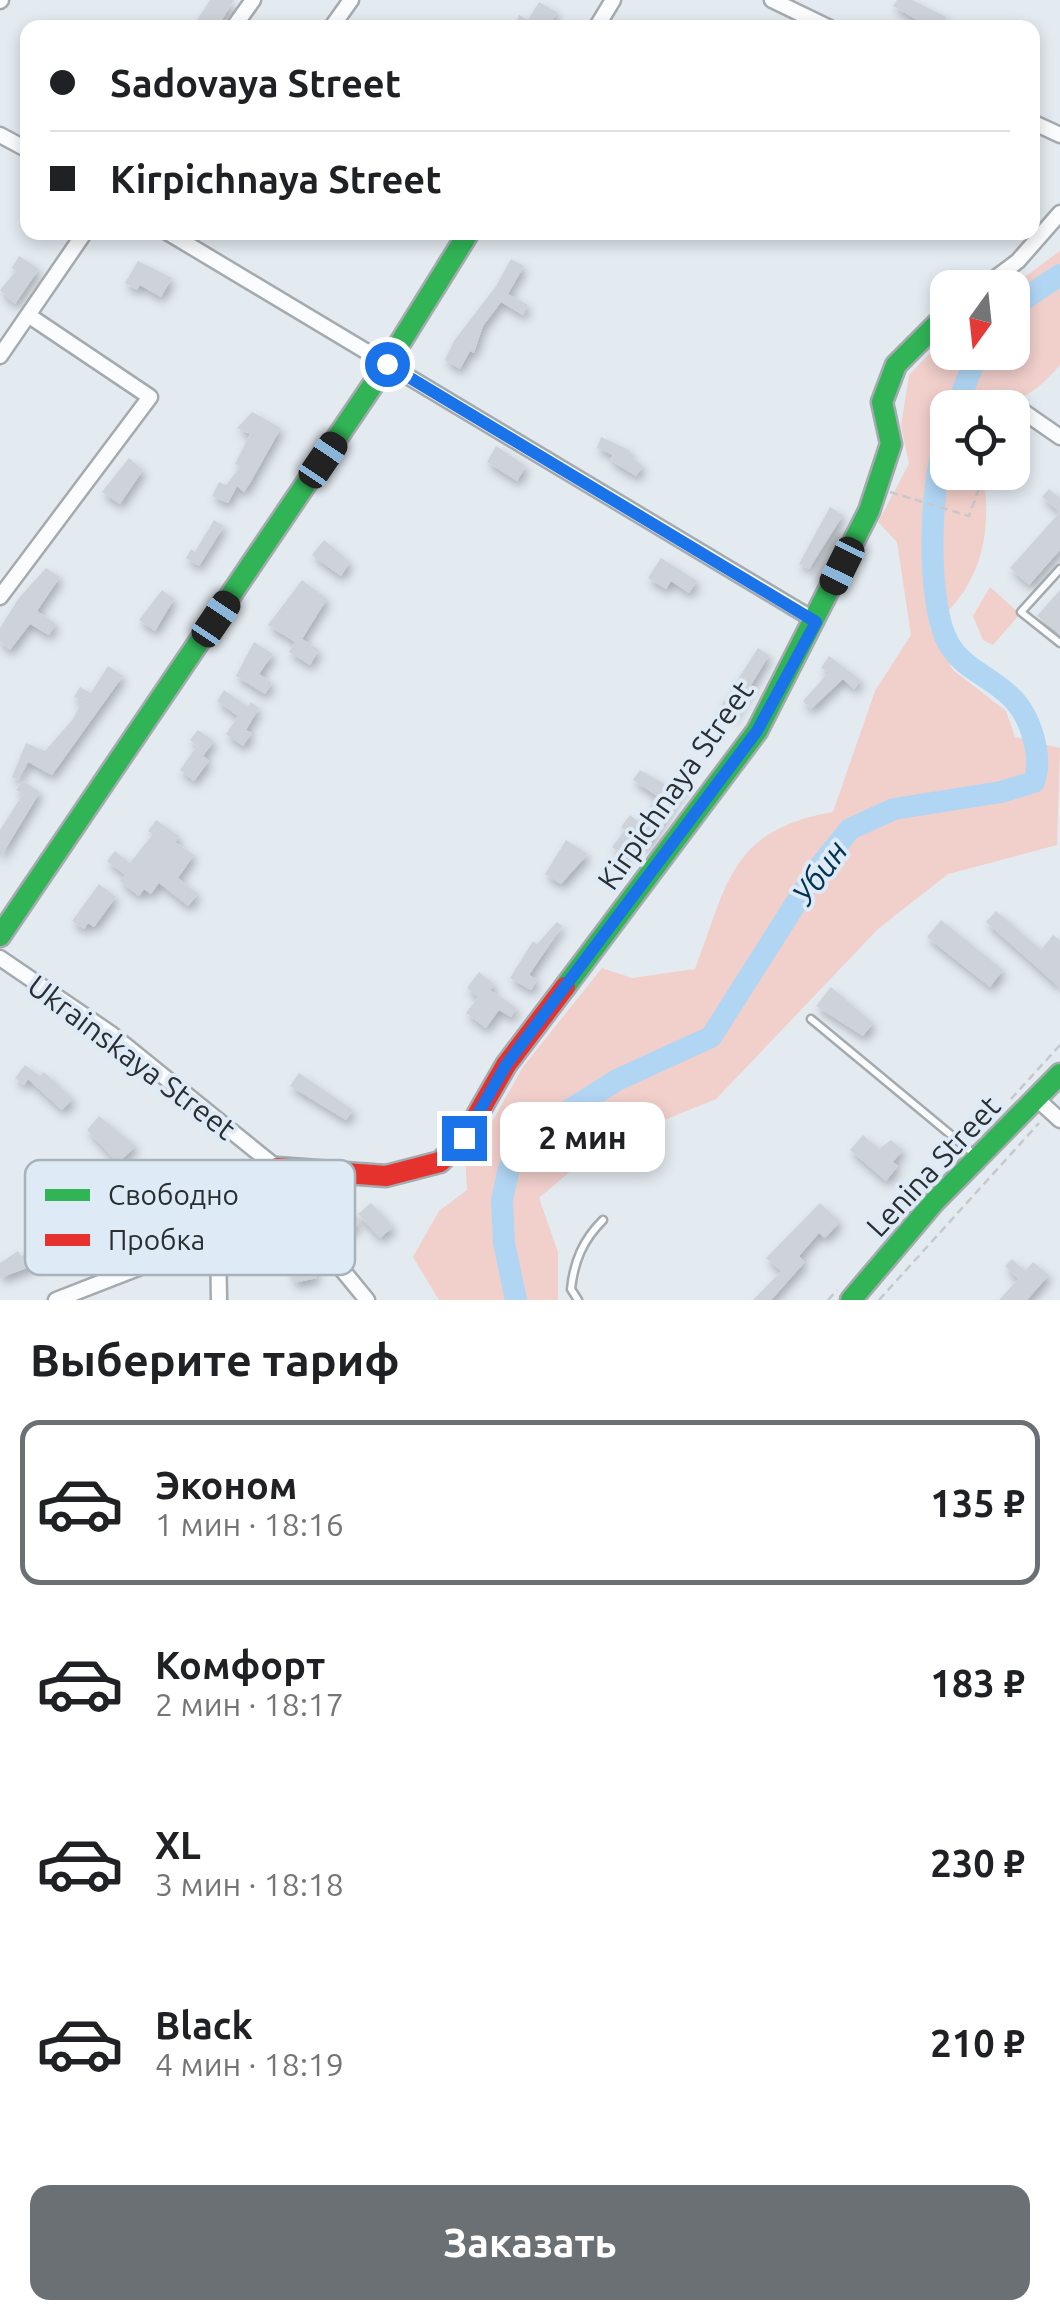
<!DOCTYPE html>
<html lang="ru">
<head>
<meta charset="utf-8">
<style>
	body { margin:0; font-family:Ubuntu,sans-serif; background:#f2f2f2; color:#202124; height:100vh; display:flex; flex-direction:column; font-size:38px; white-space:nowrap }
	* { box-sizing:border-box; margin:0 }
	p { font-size:32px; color:#757577 }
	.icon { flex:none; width:55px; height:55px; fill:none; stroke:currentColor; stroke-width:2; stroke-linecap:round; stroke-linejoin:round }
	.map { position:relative; height:1300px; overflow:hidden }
	.drawer { display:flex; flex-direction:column; background:#fff; flex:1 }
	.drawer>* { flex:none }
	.hud { position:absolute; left:20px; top:20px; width:1020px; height:220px; border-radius:20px; box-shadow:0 5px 15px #0003; display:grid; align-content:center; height:220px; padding:0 30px; background:#fff }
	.needle { width:65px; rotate:195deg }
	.fabs { position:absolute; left:930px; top:270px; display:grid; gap:20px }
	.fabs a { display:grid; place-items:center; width:100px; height:100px; border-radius:20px; background:#fff; box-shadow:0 5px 15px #0003; font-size:50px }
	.end { position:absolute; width:45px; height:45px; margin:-22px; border:12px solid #1a73e8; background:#fff; box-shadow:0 0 0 5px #fff }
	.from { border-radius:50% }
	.bubble { position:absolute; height:70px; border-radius:20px; background:#fff; box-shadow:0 5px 15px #0003; font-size:32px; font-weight:700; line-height:70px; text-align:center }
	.car { position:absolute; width:30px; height:60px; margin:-30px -15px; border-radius:12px; box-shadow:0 0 8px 2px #0007; background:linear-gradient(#222 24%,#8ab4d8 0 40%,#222 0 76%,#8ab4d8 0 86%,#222 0) }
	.hud b { display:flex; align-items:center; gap:35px; height:95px; font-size:38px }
	.hud b+b { border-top:2px solid #e0e0e0 }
	.hud i { width:25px; height:25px; background:#202124 }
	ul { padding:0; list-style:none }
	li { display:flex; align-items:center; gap:30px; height:165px; margin:0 20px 15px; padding:0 10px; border:5px solid transparent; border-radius:20px }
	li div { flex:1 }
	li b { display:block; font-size:38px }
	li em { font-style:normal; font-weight:700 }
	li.current { border-color:#6a7074 }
	li>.icon { width:90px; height:90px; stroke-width:1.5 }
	h2 { padding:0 30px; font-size:45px; line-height:120px }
	.cta { display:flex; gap:20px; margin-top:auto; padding:20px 30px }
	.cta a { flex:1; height:115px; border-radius:20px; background:#6a7074; color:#fff; font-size:40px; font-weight:700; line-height:115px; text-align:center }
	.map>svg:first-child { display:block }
	.green { fill:#f1cfcb }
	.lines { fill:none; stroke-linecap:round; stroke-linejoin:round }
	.river { stroke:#b1d6f4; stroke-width:22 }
	.building { fill:#cdd3d8; filter:url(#shadow) }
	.lane-casing { stroke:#a5aaaf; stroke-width:11 }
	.street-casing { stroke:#a5aaaf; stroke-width:19 }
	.fast-casing { stroke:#a5aaaf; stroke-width:25 }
	.jam-casing { stroke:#a5aaaf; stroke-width:25 }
	.path { stroke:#c6c9cb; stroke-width:2.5; stroke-dasharray:8 5; stroke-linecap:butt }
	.lane { stroke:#fbfcfd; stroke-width:6 }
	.street { stroke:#fbfcfd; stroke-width:14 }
	.fast { stroke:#30b455; stroke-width:20 }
	.jam { stroke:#e5322d; stroke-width:20 }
	.route { stroke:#1a73e8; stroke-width:12 }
	.labels { text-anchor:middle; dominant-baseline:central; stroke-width:8; stroke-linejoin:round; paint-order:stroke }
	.street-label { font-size:30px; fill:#292e32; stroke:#deeaf5 }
	.water-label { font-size:32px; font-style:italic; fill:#003253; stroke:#deeaf5 }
	.key { fill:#deeaf5; stroke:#a8b2ba; stroke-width:2.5 }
	.key-label { font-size:28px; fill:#292e32 }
</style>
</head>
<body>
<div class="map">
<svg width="1060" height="1300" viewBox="0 0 1060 1300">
	<defs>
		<filter id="shadow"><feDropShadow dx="3" dy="5.5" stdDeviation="5" flood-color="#0004"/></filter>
	</defs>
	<rect width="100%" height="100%" fill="#e3eaf0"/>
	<path class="green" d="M1060,251V365C1023,408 1001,407 948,408V472L983,473C993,534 981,588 930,627L953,670L1006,711L1015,737L1060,748L1057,845L948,874L878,929L716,1099L600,1146L539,1198L558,1252V1300H439L413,1257L439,1211L467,1190L465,1151L493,1120L523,1067L602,968L632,978L695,969C728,883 730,830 833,812L875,691L911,635L897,542L878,522L909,464L901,426L909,375L947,335L948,352H1012L1011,287Z
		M990,587L1020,614L993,645L983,640L973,616Z"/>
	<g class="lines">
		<path class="river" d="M1012,307L1060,275
			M956,408L978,352
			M516,1300L504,1243L502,1200L509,1168L541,1128L617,1080L711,1037L817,870L850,829L894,809L1001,792L1034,782C1043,757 1031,716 1011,697C988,674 958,668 945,636C926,590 930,476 948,431"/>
	</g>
	<path class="building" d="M210,0H234L217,28H192Z
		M897,0H912L946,17L940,28H931L893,6Z
		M539,2L557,12L548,28H513L519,15L528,20Z
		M19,256L39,269L15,304L0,290L16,271L12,268Z
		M511,259L524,266L508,294L528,305L523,315L501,302L483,326L474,353L470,351L460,369L445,360L454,341L496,286Z
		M138,261L172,278L161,297L140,285L137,290L125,283Z
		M252,412L281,428L250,483L244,492L237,486L228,503L212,496L219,482L226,485L240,467L235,464L250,434L237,428Z
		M601,437L631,451L628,455L643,466L636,476L610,460L613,455L597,448Z
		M496,446L526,466L517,481L487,462Z
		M129,458L143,470L120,504L102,492Z
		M1049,489L1060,498V550L1029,585L1010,568L1060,512L1042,497Z
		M830,507L843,515L809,569L799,564Z
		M214,520L224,526L199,566L186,558L191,549L195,552Z
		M324,540L350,562L341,576L312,555Z
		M661,558L697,581L689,593L671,581L666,589L648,578Z
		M46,568L60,577L37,611L56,624L49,635L30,624L10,650L0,642V628L19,598Z
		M302,580L327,599L302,639L319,650L310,665L289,652L295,642L268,625Z
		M162,590L174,599L155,631L139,620Z
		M1060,590V634L1037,616Z
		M254,642L273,654L259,674L272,683L265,694L236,676Z
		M758,648L769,655L732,717L719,709Z
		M829,656L861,680L854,689L843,679L811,709L803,701L829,672L821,668Z
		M108,666L123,676L52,775L28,762L18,780L12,777L26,743L45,751L73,719L82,701L74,697L80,687L91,693Z
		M224,690L248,707L251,702L259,708L246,730L252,733L243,746L226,734L238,716L217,701Z
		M198,730L214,741L203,756L209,761L194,781L180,770L197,746L190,740Z
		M640,770L670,787L677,776L686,781L645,847L639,842L626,858L612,847L625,830L621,827L630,815L640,823L657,796L633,780Z
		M23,781L40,792L0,858V830L23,794L16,790Z
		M156,820L179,836L175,842L194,855L178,878L198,894L188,906L159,883L151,894L144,889L139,896L120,881L125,875L107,861L115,851L130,863L153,834L148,831Z
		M566,840L588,854L561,884L545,874Z
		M99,884L116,897L94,927L88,923L84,929L72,921Z
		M996,911L1041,950L1053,935L1060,940V988L986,922Z
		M941,920L1003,970L990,987L927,937Z
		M557,922L562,926L529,975L537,980L531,990L510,978L533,941L537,944Z
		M479,972L495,985L490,990L517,1008L511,1017L499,1010L486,1028L466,1013L478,997L467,988Z
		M831,987L873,1023L863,1036L816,1006Z
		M25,1065L40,1076L44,1072L73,1099L62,1110L28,1079L24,1085L15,1078Z
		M299,1073L353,1110L346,1120L290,1086Z
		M99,1116L136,1146L118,1163L87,1130Z
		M863,1135L879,1149L891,1140L903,1150L893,1162L898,1166L886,1181L850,1150Z
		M371,1203L393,1227L380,1238L358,1214Z
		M820,1203L840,1222L825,1238L819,1233L799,1256L805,1262L771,1300H753L781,1271L766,1258Z
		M342,1204L359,1224L348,1233L340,1223L324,1231L312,1211L323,1206L328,1216Z
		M45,1245L51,1259L0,1278V1263L18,1251L21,1256Z
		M311,1251L317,1278L294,1283L287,1257Z
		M1012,1259L1025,1271L1033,1262L1049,1275L1027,1300H999L1018,1279L1005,1266Z"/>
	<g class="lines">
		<g class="lane-casing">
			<path id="lane" d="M1060,569L1021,612L1060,643
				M811,1019L974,1154
				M578,1300L571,1289C574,1261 583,1240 603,1220"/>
		</g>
		<g class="street-casing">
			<path id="street" d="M772,0L830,28
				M0,1L1,0
				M233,28L253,0
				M331,28L351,0
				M596,28L613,0
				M1032,122L1060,135
				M0,135L28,150
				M167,232L816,621
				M982,288L1018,261L1060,213
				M0,356L85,232
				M1021,410L1060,437
				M0,597L150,397L28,315
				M0,958L110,1033L277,1168L289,1205L367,1300
				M1037,1099L1060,1120
				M218,1237L219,1300
				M56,1300L218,1237L219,1211L277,1168"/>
		</g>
		<g class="fast-casing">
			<path id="fast" d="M0,936L387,364L469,232
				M565,987L757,731L869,511L891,444L882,402L896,365L948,313
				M851,1300L934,1202L1060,1074"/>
		</g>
		<g class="jam-casing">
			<path id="jam" d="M277,1168L386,1176L440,1162L464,1138L506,1065L565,987"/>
		</g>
		<path class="path" d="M890,492L969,516L985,472
			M1011,1099L1060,1045
			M828,1300L837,1290
			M879,1300L1039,1123"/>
		<use href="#lane" class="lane"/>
		<use href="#street" class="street"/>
		<use href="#fast" class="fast"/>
		<use href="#jam" class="jam"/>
	</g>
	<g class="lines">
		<path class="route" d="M387,364L816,622L757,731L506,1065L464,1138"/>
	</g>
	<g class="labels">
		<g class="street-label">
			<text transform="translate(675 785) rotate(-55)">Kirpichnaya Street</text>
			<text transform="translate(132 1057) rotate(37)">Ukrainskaya Street</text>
			<text transform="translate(933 1166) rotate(-47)">Lenina Street</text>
		</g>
		<g class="water-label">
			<text transform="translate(819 872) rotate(-54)">Убин</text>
		</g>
	</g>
	<rect x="25" y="1160" width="330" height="115" rx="15" class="key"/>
	<rect x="45" y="1189" width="45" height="12" fill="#30b455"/>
	<rect x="45" y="1234" width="45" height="12" fill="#e5322d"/>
	<g class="key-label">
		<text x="108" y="1205">Свободно</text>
		<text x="108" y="1250">Пробка</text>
	</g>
</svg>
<div class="fabs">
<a><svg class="needle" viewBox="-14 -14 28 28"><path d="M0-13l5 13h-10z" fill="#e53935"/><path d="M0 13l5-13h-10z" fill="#757577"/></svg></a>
<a><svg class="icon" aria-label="locate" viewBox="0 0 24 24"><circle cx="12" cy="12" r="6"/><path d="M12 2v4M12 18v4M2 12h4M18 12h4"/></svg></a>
</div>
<i class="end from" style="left:387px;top:364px"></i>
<i class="end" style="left:464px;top:1138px"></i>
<div class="bubble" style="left:500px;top:1102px;width:165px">2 мин</div>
<i class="car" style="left:323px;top:460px;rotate:34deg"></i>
<i class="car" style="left:842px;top:566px;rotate:206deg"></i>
<i class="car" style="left:216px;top:619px;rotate:34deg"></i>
<div class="hud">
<b><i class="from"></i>Sadovaya Street</b>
<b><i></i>Kirpichnaya Street</b>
</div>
</div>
<section class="drawer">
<h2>Выберите тариф</h2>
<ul>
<li class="current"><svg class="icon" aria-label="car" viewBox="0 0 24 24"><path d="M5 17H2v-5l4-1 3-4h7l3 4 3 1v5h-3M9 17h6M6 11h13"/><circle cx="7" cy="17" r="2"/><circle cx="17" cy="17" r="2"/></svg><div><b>Эконом</b><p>1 мин · 18:16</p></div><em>135 ₽</em></li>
<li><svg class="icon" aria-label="car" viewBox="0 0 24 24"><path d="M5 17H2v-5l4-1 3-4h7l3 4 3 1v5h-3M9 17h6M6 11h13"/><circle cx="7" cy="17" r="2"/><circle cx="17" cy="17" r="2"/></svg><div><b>Комфорт</b><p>2 мин · 18:17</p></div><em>183 ₽</em></li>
<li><svg class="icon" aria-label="car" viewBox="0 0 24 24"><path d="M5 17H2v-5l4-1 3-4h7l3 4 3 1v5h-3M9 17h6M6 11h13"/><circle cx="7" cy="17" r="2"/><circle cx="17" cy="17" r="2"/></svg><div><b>XL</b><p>3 мин · 18:18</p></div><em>230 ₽</em></li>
<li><svg class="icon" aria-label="car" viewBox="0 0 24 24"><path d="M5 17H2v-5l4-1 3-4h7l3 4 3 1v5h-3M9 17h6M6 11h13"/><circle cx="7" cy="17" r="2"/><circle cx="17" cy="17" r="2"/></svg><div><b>Black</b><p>4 мин · 18:19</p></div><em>210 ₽</em></li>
</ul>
<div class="cta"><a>Заказать</a></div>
</section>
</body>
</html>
